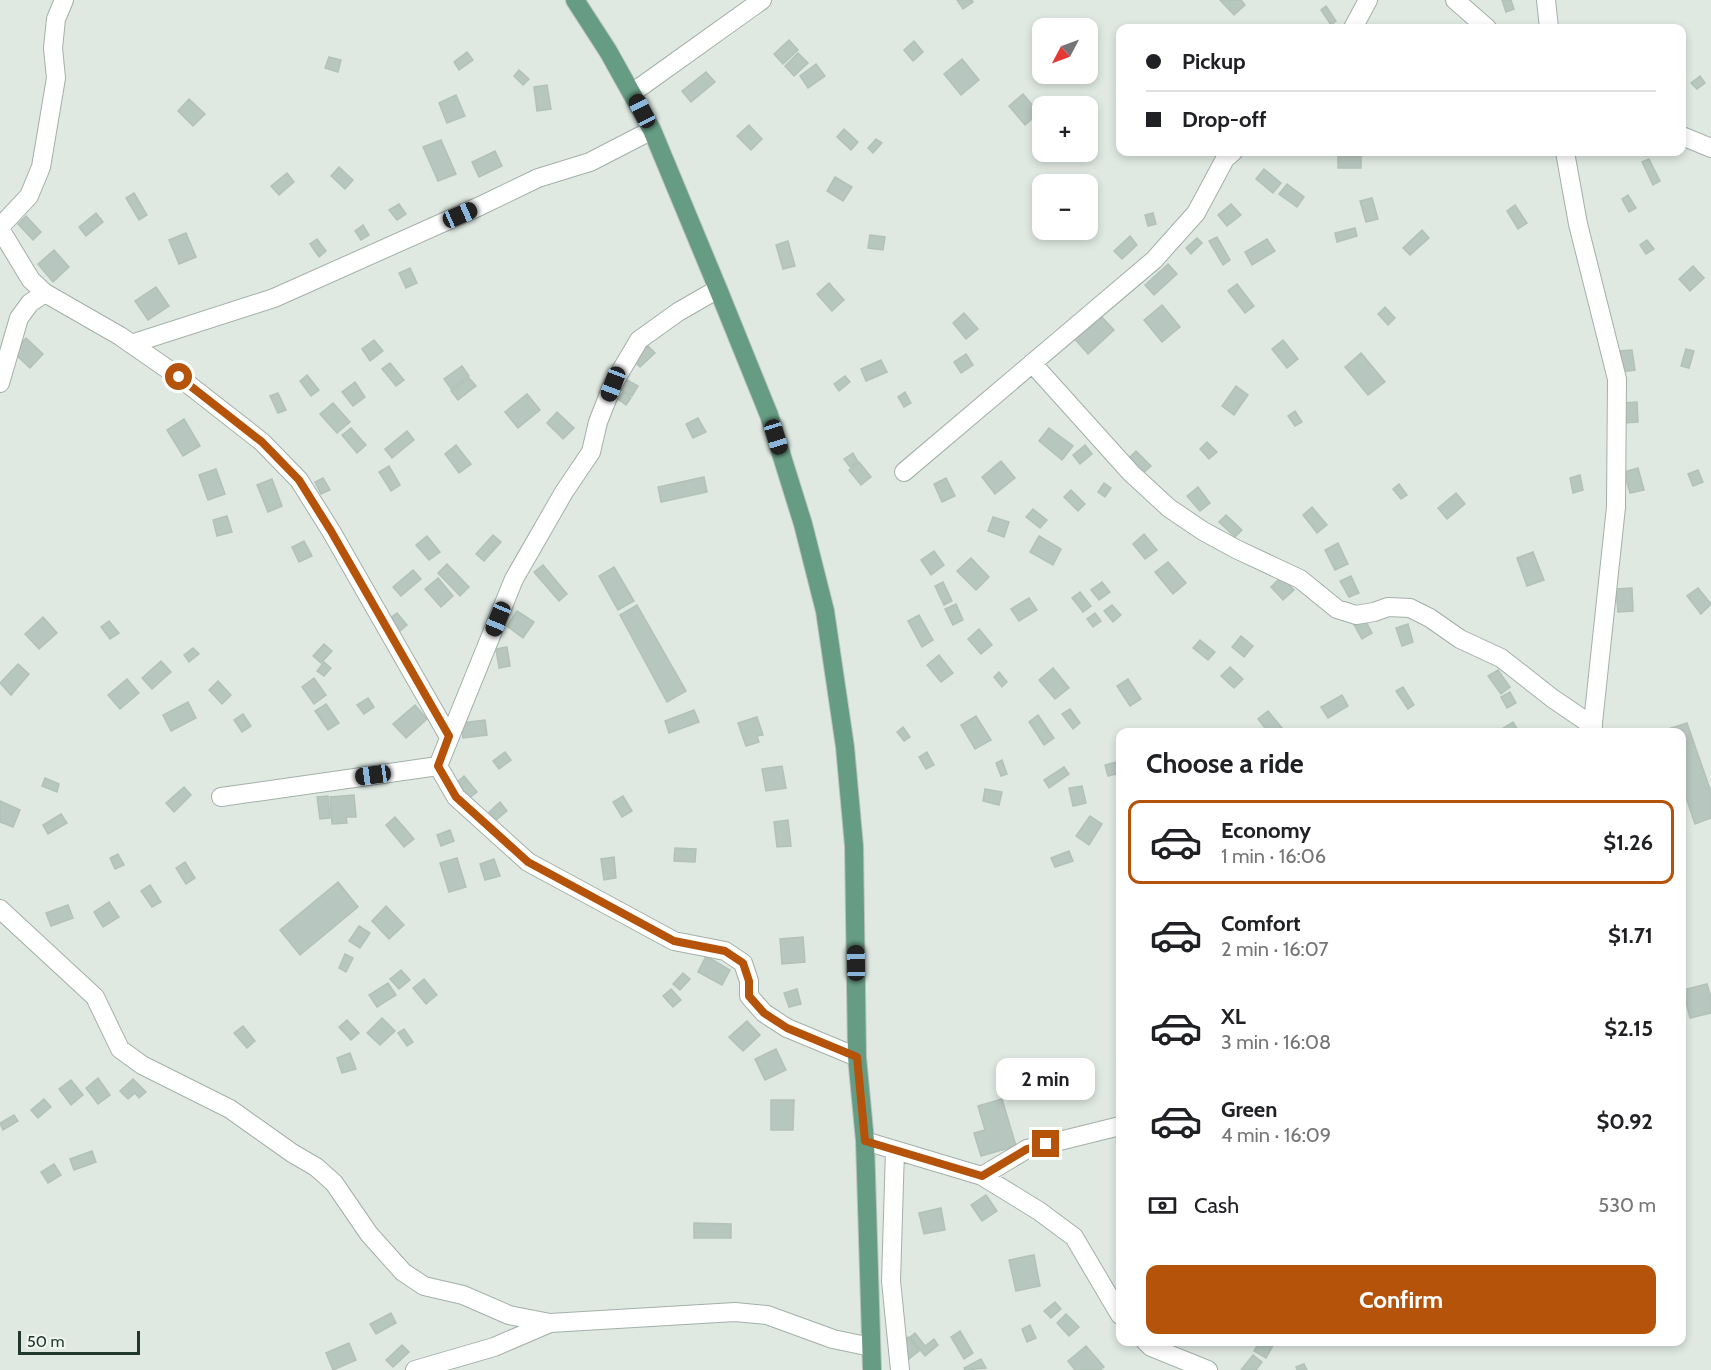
<!DOCTYPE html>
<html lang="en">
<head>
<meta charset="utf-8">
<style>
	body { margin:0; font-family:Cabin,sans-serif; background:#f6f6f6; color:#202124; height:100vh; display:flex; flex-direction:column; font-size:22px; white-space:nowrap }
	* { box-sizing:border-box; margin:0 }
	p { font-size:20px; color:#757577 }
	.icon { flex:none; width:33px; height:33px; fill:none; stroke:currentColor; stroke-width:2; stroke-linecap:round; stroke-linejoin:round }
	.map { position:relative; flex:1; overflow:hidden }
	.details { position:absolute; left:1116px; top:728px; width:570px; height:618px; display:flex; flex-direction:column; background:#fff; border-radius:12px; box-shadow:0 3px 9px #0003 }
	.details>* { flex:none }
	.banner { position:absolute; left:1116px; top:24px; width:570px; height:132px; border-radius:12px; box-shadow:0 3px 9px #0003; display:grid; align-content:center; height:132px; padding:0 30px; background:#fff }
	.needle { width:39px; rotate:229deg }
	.controls { position:absolute; left:1032px; top:18px; display:grid; gap:12px }
	.controls a { display:grid; place-items:center; width:66px; height:66px; border-radius:12px; background:#fff; box-shadow:0 3px 9px #0003; font-size:30px }
	.scale { position:absolute; left:18px; bottom:15px; width:122px; box-sizing:border-box; padding-left:6px; border:3px solid #21382d; border-top:0; font-size:16px; line-height:21px; white-space:nowrap; color:#21382d; -webkit-text-stroke:4px #eff6f1; paint-order:stroke }
	.end { position:absolute; width:27px; height:27px; margin:-14px; border:8px solid #b45309; background:#fff; box-shadow:0 0 0 3px #fff }
	.from { border-radius:50% }
	.bubble { position:absolute; height:42px; border-radius:12px; background:#fff; box-shadow:0 3px 9px #0003; font-size:20px; font-weight:700; line-height:42px; text-align:center }
	.car { position:absolute; width:18px; height:36px; margin:-18px -9px; border-radius:8px; box-shadow:0 0 4px 2px #0007; background:linear-gradient(#222 24%,#8ab4d8 0 40%,#222 0 76%,#8ab4d8 0 86%,#222 0) }
	.banner b { display:flex; align-items:center; gap:21px; height:57px; font-size:22px }
	.banner b+b { border-top:2px solid #e0e0e0 }
	.banner i { width:15px; height:15px; background:#202124 }
	ul { padding:0; list-style:none }
	li { display:flex; align-items:center; gap:18px; height:84px; margin:0 12px 9px; padding:0 18px; border:3px solid transparent; border-radius:12px }
	li div { flex:1 }
	li b { display:block; font-size:22px }
	li em { font-style:normal; font-weight:700 }
	li.active { border-color:#b45309 }
	li>.icon { width:54px; height:54px; stroke-width:1.5 }
	h2 { padding:0 30px; font-size:27px; line-height:72px }
	.pay { display:flex; align-items:center; gap:15px; height:66px; padding:0 30px; font-size:22px }
	.pay p { margin-inline-start:auto }
	.button { display:flex; gap:12px; margin-top:auto; padding:12px 30px }
	.button a { flex:1; height:69px; border-radius:12px; background:#b45309; color:#fff; font-size:24px; font-weight:700; line-height:69px; text-align:center }
	.map>svg:first-child { display:block }
	.building { fill:#b7c6be; stroke:#b2c2b8; stroke-width:1.5 }
	.lines { fill:none; stroke-linecap:round; stroke-linejoin:round }
	.minor-casing { stroke:#a2b0a8; stroke-width:20 }
	.major-casing { stroke:#bcc3c0; stroke-width:20 }
	.minor { stroke:#fff; stroke-width:18 }
	.major { stroke:#669c84; stroke-width:18 }
	.route { stroke:#b45309; stroke-width:8 }
</style>
</head>
<body>
<div class="map">
<svg width="1711" height="1370" viewBox="0 0 1711 1370">
	<rect width="100%" height="100%" fill="#dfe9e2"/>
	<path class="building" d="M957,0H972L973,2L963,9Z
		M1220,0H1241L1245,5L1234,15Z
		M1502,0H1511L1514,9L1506,12Z
		M1326,6L1336,21L1331,25L1321,10Z
		M789,40L798,50L783,64L774,54Z
		M914,41L923,52L913,61L904,50Z
		M467,52L473,60L459,70L454,62Z
		M798,53L808,63L794,76L785,66Z
		M329,57L341,60L338,72L325,68Z
		M962,59L979,80L961,95L944,74Z
		M816,64L825,76L808,88L800,76Z
		M519,70L529,79L523,85L514,76Z
		M706,72L715,82L691,102L682,91Z
		M1700,76L1705,83L1697,89L1691,83Z
		M547,85L551,109L537,111L534,87Z
		M1023,94L1039,113L1025,125L1009,106Z
		M456,95L465,116L447,123L439,103Z
		M189,99L205,114L193,126L178,111Z
		M749,125L762,139L751,150L737,136Z
		M844,129L858,142L851,150L837,137Z
		M876,139L882,143L873,153L868,148Z
		M441,140L456,174L438,181L423,147Z
		M495,151L502,166L479,177L472,162Z
		M1338,152H1361V168H1338Z
		M1649,159L1660,181L1653,185L1642,162Z
		M339,167L353,180L345,189L331,176Z
		M1264,169L1281,183L1273,193L1256,179Z
		M287,173L294,182L279,195L271,186Z
		M835,177L852,187L843,201L827,191Z
		M1071,178L1073,184H1058L1057,183Z
		M1287,184L1304,197L1297,207L1279,194Z
		M134,193L147,215L139,220L126,198Z
		M1628,195L1636,208L1629,212L1622,199Z
		M1372,198L1378,219L1366,222L1360,201Z
		M399,204L406,214L397,220L389,210Z
		M1231,204L1241,215L1227,226L1218,215Z
		M1515,205L1527,223L1518,229L1507,211Z
		M96,213L103,222L86,236L79,227Z
		M1153,213L1156,224L1148,226L1145,215Z
		M26,216L41,232L33,240L18,224Z
		M363,225L369,235L361,240L355,231Z
		M1355,228L1357,236L1337,242L1335,233Z
		M1422,230L1429,238L1410,255L1403,248Z
		M186,233L196,257L179,264L169,240Z
		M870,235L885,237L883,250L868,248Z
		M1130,236L1137,245L1122,259L1114,251Z
		M1217,237L1230,260L1223,265L1209,241Z
		M1197,238L1202,243L1191,254L1186,248Z
		M317,239L326,251L319,257L310,244Z
		M1267,239L1275,251L1252,265L1245,252Z
		M1647,240L1654,249L1646,254L1640,245Z
		M788,241L795,266L783,269L776,245Z
		M54,250L69,267L53,282L38,264Z
		M1168,264L1177,274L1154,295L1145,285Z
		M1693,266L1704,278L1690,291L1679,279Z
		M410,268L417,283L406,288L399,273Z
		M829,283L844,300L832,311L817,294Z
		M1237,284L1254,306L1245,313L1228,291Z
		M156,287L169,306L148,320L135,301Z
		M1162,305L1180,327L1162,342L1144,320Z
		M1385,307L1395,318L1388,325L1378,314Z
		M964,313L978,329L966,339L953,323Z
		M1099,314L1114,330L1088,354L1073,337Z
		M26,338L43,354L30,368L13,352Z
		M374,340L383,351L370,361L362,349Z
		M1283,340L1298,359L1287,368L1272,349Z
		M648,346L655,353L640,367L633,360Z
		M1686,349L1694,351L1689,368L1681,366Z
		M1632,350L1635,370L1621,372L1619,351Z
		M1361,353L1385,382L1368,395L1345,367Z
		M966,354L973,365L961,373L954,362Z
		M881,360L887,372L866,381L861,369Z
		M390,363L404,380L396,386L382,369Z
		M462,366L469,376L451,389L444,379Z
		M307,375L319,390L311,396L300,381Z
		M845,376L850,382L839,391L834,384Z
		M469,378L476,386L458,400L451,391Z
		M627,380L638,386L632,396L621,390Z
		M355,382L365,397L353,406L342,392Z
		M1236,386L1248,395L1234,415L1222,406Z
		M623,392L631,398L626,405L618,399Z
		M905,392L911,403L904,407L898,397Z
		M278,393L286,410L278,413L270,396Z
		M527,394L540,410L518,428L505,412Z
		M1637,402L1638,422L1623,423L1622,403Z
		M333,403L350,422L337,433L320,414Z
		M1295,411L1302,422L1295,426L1288,416Z
		M557,412L574,428L563,439L547,423Z
		M698,418L706,432L693,438L686,424Z
		M184,419L200,446L183,456L167,430Z
		M351,428L366,445L357,453L342,435Z
		M1049,428L1073,446L1062,460L1039,441Z
		M407,431L414,440L392,458L385,449Z
		M1207,442L1217,452L1209,459L1200,449Z
		M456,445L471,464L459,473L445,454Z
		M1085,445L1092,454L1080,464L1073,455Z
		M1136,451L1151,466L1140,476L1126,461Z
		M853,453L858,462L850,467L844,459Z
		M1001,461L1015,478L995,494L982,477Z
		M859,462L871,477L861,485L849,470Z
		M389,466L400,485L391,491L379,472Z
		M1638,468L1644,490L1630,493L1624,472Z
		M216,469L225,494L208,500L199,475Z
		M1698,470L1703,482L1693,486L1688,474Z
		M1580,475L1583,490L1573,493L1570,478Z
		M704,477L707,492L661,502L658,487Z
		M323,478L330,490L321,494L315,482Z
		M946,478L955,496L942,502L934,484Z
		M272,479L282,506L268,512L257,485Z
		M1104,483L1111,488L1105,497L1098,492Z
		M1399,484L1407,495L1401,499L1393,489Z
		M1198,487L1210,503L1200,511L1187,496Z
		M1071,490L1085,504L1078,511L1064,497Z
		M1456,493L1465,504L1447,519L1438,508Z
		M1312,507L1327,525L1317,533L1303,515Z
		M1033,509L1047,520L1040,528L1026,517Z
		M1226,515L1242,530L1235,537L1219,522Z
		M227,516L232,532L217,536L213,520Z
		M993,517L1009,522L1004,537L988,531Z
		M1144,534L1157,550L1145,559L1133,544Z
		M493,535L501,542L484,561L476,554Z
		M427,536L440,552L429,560L416,545Z
		M1039,536L1061,549L1053,565L1030,552Z
		M304,541L312,556L299,562L292,547Z
		M1338,543L1348,564L1335,570L1325,550Z
		M934,551L944,565L931,575L921,560Z
		M1533,552L1544,580L1527,586L1517,558Z
		M971,558L989,577L976,590L957,571Z
		M1168,562L1186,583L1173,594L1155,572Z
		M447,564L469,587L460,596L438,573Z
		M543,565L567,594L559,601L534,572Z
		M614,567L634,601L618,610L599,576Z
		M413,570L421,579L401,596L393,587Z
		M1351,576L1359,593L1349,597L1340,581Z
		M1281,577L1294,590L1283,600L1271,587Z
		M438,578L453,596L441,607L425,589Z
		M943,582L952,601L944,605L935,586Z
		M1102,582L1110,592L1099,600L1091,590Z
		M1632,588L1633,611L1618,612L1616,589Z
		M1698,588L1711,604L1701,614L1687,596Z
		M1080,592L1091,606L1083,612L1072,598Z
		M1029,598L1037,610L1019,621L1011,609Z
		M956,604L963,620L953,625L945,609Z
		M637,605L686,691L667,702L620,615Z
		M1112,605L1121,615L1113,622L1104,611Z
		M517,611L534,622L523,638L507,626Z
		M397,613L407,625L399,632L389,619Z
		M1095,613L1101,621L1093,627L1087,619Z
		M919,615L933,640L922,647L908,621Z
		M1363,616L1372,633L1362,639L1352,621Z
		M43,617L57,633L39,649L25,634Z
		M109,621L119,633L110,639L101,627Z
		M1408,624L1413,642L1402,646L1396,628Z
		M979,629L992,645L981,654L968,639Z
		M1241,636L1253,646L1244,657L1232,647Z
		M1200,640L1215,652L1208,660L1193,648Z
		M324,644L332,651L321,663L313,656Z
		M507,647L510,666L499,668L496,649Z
		M193,648L199,654L189,662L184,655Z
		M939,655L953,673L941,682L927,665Z
		M161,661L171,672L152,689L142,678Z
		M324,662L331,668L324,676L317,671Z
		M18,664L29,674L11,695L0,683Z
		M1230,667L1243,679L1234,688L1221,676Z
		M1053,668L1069,688L1055,699L1039,680Z
		M1498,670L1510,687L1501,694L1488,676Z
		M999,672L1007,682L1002,687L994,677Z
		M314,678L326,695L314,704L302,687Z
		M127,679L139,693L120,709L108,695Z
		M1128,679L1141,699L1130,706L1117,686Z
		M218,681L231,695L222,704L209,690Z
		M1403,687L1414,705L1408,709L1396,691Z
		M1510,692L1516,703L1507,708L1501,697Z
		M1342,695L1348,706L1328,718L1321,707Z
		M368,698L374,707L364,714L357,705Z
		M188,702L196,718L171,731L163,715Z
		M326,704L339,723L328,730L315,711Z
		M415,705L427,719L406,738L393,724Z
		M1070,709L1080,723L1073,729L1062,714Z
		M694,710L699,722L669,733L665,721Z
		M1268,711L1282,728L1277,732H1268L1258,719Z
		M243,714L251,726L242,732L234,720Z
		M1038,715L1054,738L1044,745L1029,722Z
		M976,716L991,740L975,749L961,725Z
		M757,717L763,735L757,736L759,742L746,746L738,723Z
		M485,720L487,735L463,738L461,723Z
		M1513,722L1519,732H1497Z
		M1687,723L1711,792V818L1695,824L1682,786V732L1662,731Z
		M903,727L910,737L904,741L897,732Z
		M505,752L511,760L499,769L493,761Z
		M927,752L934,765L926,769L919,757Z
		M1002,760L1007,774L1001,776L996,763Z
		M1120,761V773L1108,776L1105,765Z
		M782,766L786,788L766,791L762,769Z
		M1064,767L1069,774L1049,788L1044,780Z
		M464,776L477,792L468,799L456,783Z
		M45,778L59,784L57,792L42,786Z
		M1082,786L1086,803L1073,806L1069,788Z
		M184,787L191,795L174,812L166,803Z
		M985,789L1002,792L999,805L983,801Z
		M354,795L356,817H346L347,823L332,824L330,797Z
		M328,796L330,818L320,819L317,797Z
		M623,796L632,811L622,817L613,802Z
		M0,801L20,810L13,827L0,822Z
		M500,802L507,811L496,820L489,812Z
		M61,814L67,823L48,834L43,825Z
		M1090,816L1102,824L1089,845L1076,836Z
		M395,817L414,839L404,847L386,825Z
		M788,820L791,846L777,847L774,822Z
		M450,830L454,841L441,846L437,835Z
		M675,848L696,849L695,862L674,861Z
		M1069,851L1073,861L1055,867L1051,858Z
		M118,854L124,865L115,869L110,858Z
		M614,857L616,878L604,880L601,859Z
		M457,858L466,887L449,892L440,863Z
		M494,859L500,876L485,880L480,864Z
		M185,862L195,878L186,884L176,868Z
		M338,882L358,907L300,955L280,930Z
		M150,885L161,902L152,907L141,891Z
		M109,902L119,917L103,927L94,912Z
		M68,905L73,918L51,926L46,913Z
		M386,906L404,925L389,939L372,921Z
		M359,926L370,933L360,948L349,941Z
		M803,937L805,962L782,964L780,939Z
		M345,954L353,958L346,972L339,968Z
		M706,956L730,970L722,985L698,972Z
		M401,970L410,980L399,989L390,979Z
		M683,973L690,979L680,990L673,984Z
		M424,979L437,995L426,1004L413,988Z
		M388,983L396,995L377,1007L369,995Z
		M1707,984L1711,998V1013L1690,1018L1683,990Z
		M671,989L681,1000L673,1007L663,996Z
		M797,989L801,1004L789,1007L784,993Z
		M382,1018L395,1031L380,1045L367,1033Z
		M347,1020L359,1033L351,1040L339,1027Z
		M747,1021L760,1035L743,1051L729,1037Z
		M243,1026L255,1041L247,1048L234,1033Z
		M404,1029L413,1042L407,1046L398,1033Z
		M776,1049L786,1070L765,1080L755,1059Z
		M350,1053L356,1069L342,1073L337,1058Z
		M98,1078L110,1095L98,1104L86,1088Z
		M133,1079L146,1092L139,1098L135,1093L128,1099L120,1091Z
		M71,1080L83,1095L71,1105L59,1089Z
		M44,1099L51,1107L38,1118L31,1110Z
		M1002,1099L1016,1146L981,1156L974,1133L985,1130L978,1106Z
		M771,1100H794L793,1130H771Z
		M14,1115L18,1121L3,1130L0,1123Z
		M92,1151L96,1162L74,1170L70,1159Z
		M54,1164L61,1175L48,1183L41,1172Z
		M986,1195L997,1211L982,1221L971,1205Z
		M941,1208L945,1230L924,1234L919,1213Z
		M694,1223L731,1224V1238H694Z
		M1034,1255L1040,1286L1016,1291L1009,1260Z
		M1055,1302L1061,1309L1051,1318L1044,1311Z
		M391,1313L396,1323L376,1334L370,1324Z
		M1066,1314L1079,1327L1069,1336L1057,1323Z
		M1030,1325L1036,1338L1027,1342L1022,1329Z
		M960,1331L973,1353L964,1359L951,1337Z
		M915,1333L925,1346L934,1339L938,1345L925,1356L910,1337Z
		M908,1337L919,1351L909,1359L898,1345Z
		M1260,1341L1275,1342L1266,1358L1254,1351Z
		M349,1343L356,1360L333,1370L326,1353Z
		M402,1345L409,1352L393,1367L386,1360Z
		M1086,1346L1104,1367L1100,1370H1075L1068,1361Z
		M1253,1355L1262,1362L1256,1370H1241Z
		M981,1359L986,1368L965,1370L964,1368Z
		M1304,1364L1307,1370H1297L1296,1367Z"/>
	<g class="lines">
		<g class="minor-casing">
			<path id="minor" d="M1455,0L1487,28
				M1546,0L1549,28
				M1353,28L1368,0
				M632,93L762,0
				M1682,136L1711,148
				M1565,152L1578,224L1617,379L1616,507L1592,732
				M0,227L29,196L41,167L56,78L53,48L56,19L64,0
				M0,229L31,280L45,293L120,336L179,377L262,442L299,480L331,531L449,737
				M131,344L274,298L480,206L538,178L590,162L652,130
				M1032,363L1131,473L1169,508L1203,531L1236,549L1300,579L1337,609L1356,615L1374,612L1388,607L1410,608L1430,618L1460,639L1501,658L1552,698L1593,726
				M0,383L19,318L30,303L45,293
				M904,472L1154,260L1196,213L1225,159L1233,152
				M438,766L456,797L528,862L674,941L725,951L743,963L749,981V996L764,1013L787,1028L857,1057
				M221,797L438,766L514,579L564,492L591,452L598,422L613,384L639,340L678,312L718,289
				M0,909L95,997L120,1049L142,1065L230,1109L292,1153L316,1167L334,1183L369,1234L403,1272L424,1286L463,1295L509,1315L550,1323L735,1312L767,1315L833,1339L871,1347
				M865,1141L982,1176L1039,1211L1074,1237L1120,1315
				M895,1150L891,1281L900,1370
				M982,1176L1027,1149L1120,1126
				M1145,1341L1151,1347L1208,1370
				M415,1370L494,1347L550,1323"/>
		</g>
		<g class="major-casing">
			<path id="major" d="M575,0L608,51L652,130L718,289L769,415L803,524L825,611L845,747L854,846L857,1057L865,1141L872,1370"/>
		</g>
		<use href="#minor" class="minor"/>
		<use href="#major" class="major"/>
	</g>
	<g class="lines">
		<path class="route" d="M179,377L262,442L299,480L331,531L449,736L438,766L456,797L528,862L674,941L725,951L743,963L749,981V996L764,1013L787,1028L857,1057L865,1141L982,1176L1027,1149L1046,1144"/>
	</g>
</svg>
<div class="controls">
<a><svg class="needle" viewBox="-14 -14 28 28"><path d="M0-13l5 13h-10z" fill="#e53935"/><path d="M0 13l5-13h-10z" fill="#757577"/></svg></a>
<a>+</a>
<a>−</a>
</div>
<div class="scale">50 m</div>
<i class="end from" style="left:179px;top:377px"></i>
<i class="end" style="left:1046px;top:1144px"></i>
<div class="bubble" style="left:996px;top:1058px;width:99px">2 min</div>
<i class="car" style="left:642px;top:111px;rotate:333deg"></i>
<i class="car" style="left:460px;top:215px;rotate:66deg"></i>
<i class="car" style="left:613px;top:384px;rotate:201deg"></i>
<i class="car" style="left:776px;top:437px;rotate:163deg"></i>
<i class="car" style="left:498px;top:619px;rotate:202deg"></i>
<i class="car" style="left:373px;top:775px;rotate:262deg"></i>
<i class="car" style="left:856px;top:963px;rotate:359deg"></i>
<div class="banner">
<b><i class="from"></i>Pickup</b>
<b><i></i>Drop-off</b>
</div>
<section class="details">
<h2>Choose a ride</h2>
<ul>
<li class="active"><svg class="icon" aria-label="car" viewBox="0 0 24 24"><path d="M5 17H2v-5l4-1 3-4h7l3 4 3 1v5h-3M9 17h6M6 11h13"/><circle cx="7" cy="17" r="2"/><circle cx="17" cy="17" r="2"/></svg><div><b>Economy</b><p>1 min · 16:06</p></div><em>$1.26</em></li>
<li><svg class="icon" aria-label="car" viewBox="0 0 24 24"><path d="M5 17H2v-5l4-1 3-4h7l3 4 3 1v5h-3M9 17h6M6 11h13"/><circle cx="7" cy="17" r="2"/><circle cx="17" cy="17" r="2"/></svg><div><b>Comfort</b><p>2 min · 16:07</p></div><em>$1.71</em></li>
<li><svg class="icon" aria-label="car" viewBox="0 0 24 24"><path d="M5 17H2v-5l4-1 3-4h7l3 4 3 1v5h-3M9 17h6M6 11h13"/><circle cx="7" cy="17" r="2"/><circle cx="17" cy="17" r="2"/></svg><div><b>XL</b><p>3 min · 16:08</p></div><em>$2.15</em></li>
<li><svg class="icon" aria-label="car" viewBox="0 0 24 24"><path d="M5 17H2v-5l4-1 3-4h7l3 4 3 1v5h-3M9 17h6M6 11h13"/><circle cx="7" cy="17" r="2"/><circle cx="17" cy="17" r="2"/></svg><div><b>Green</b><p>4 min · 16:09</p></div><em>$0.92</em></li>
</ul>
<div class="pay"><svg class="icon" aria-label="cash" viewBox="0 0 24 24"><path d="M3 7h18v10H3z"/><circle cx="12" cy="12" r="2"/></svg>Cash<p>530 m</p></div>
<div class="button"><a>Confirm</a></div>
</section>
</div>
</body>
</html>
